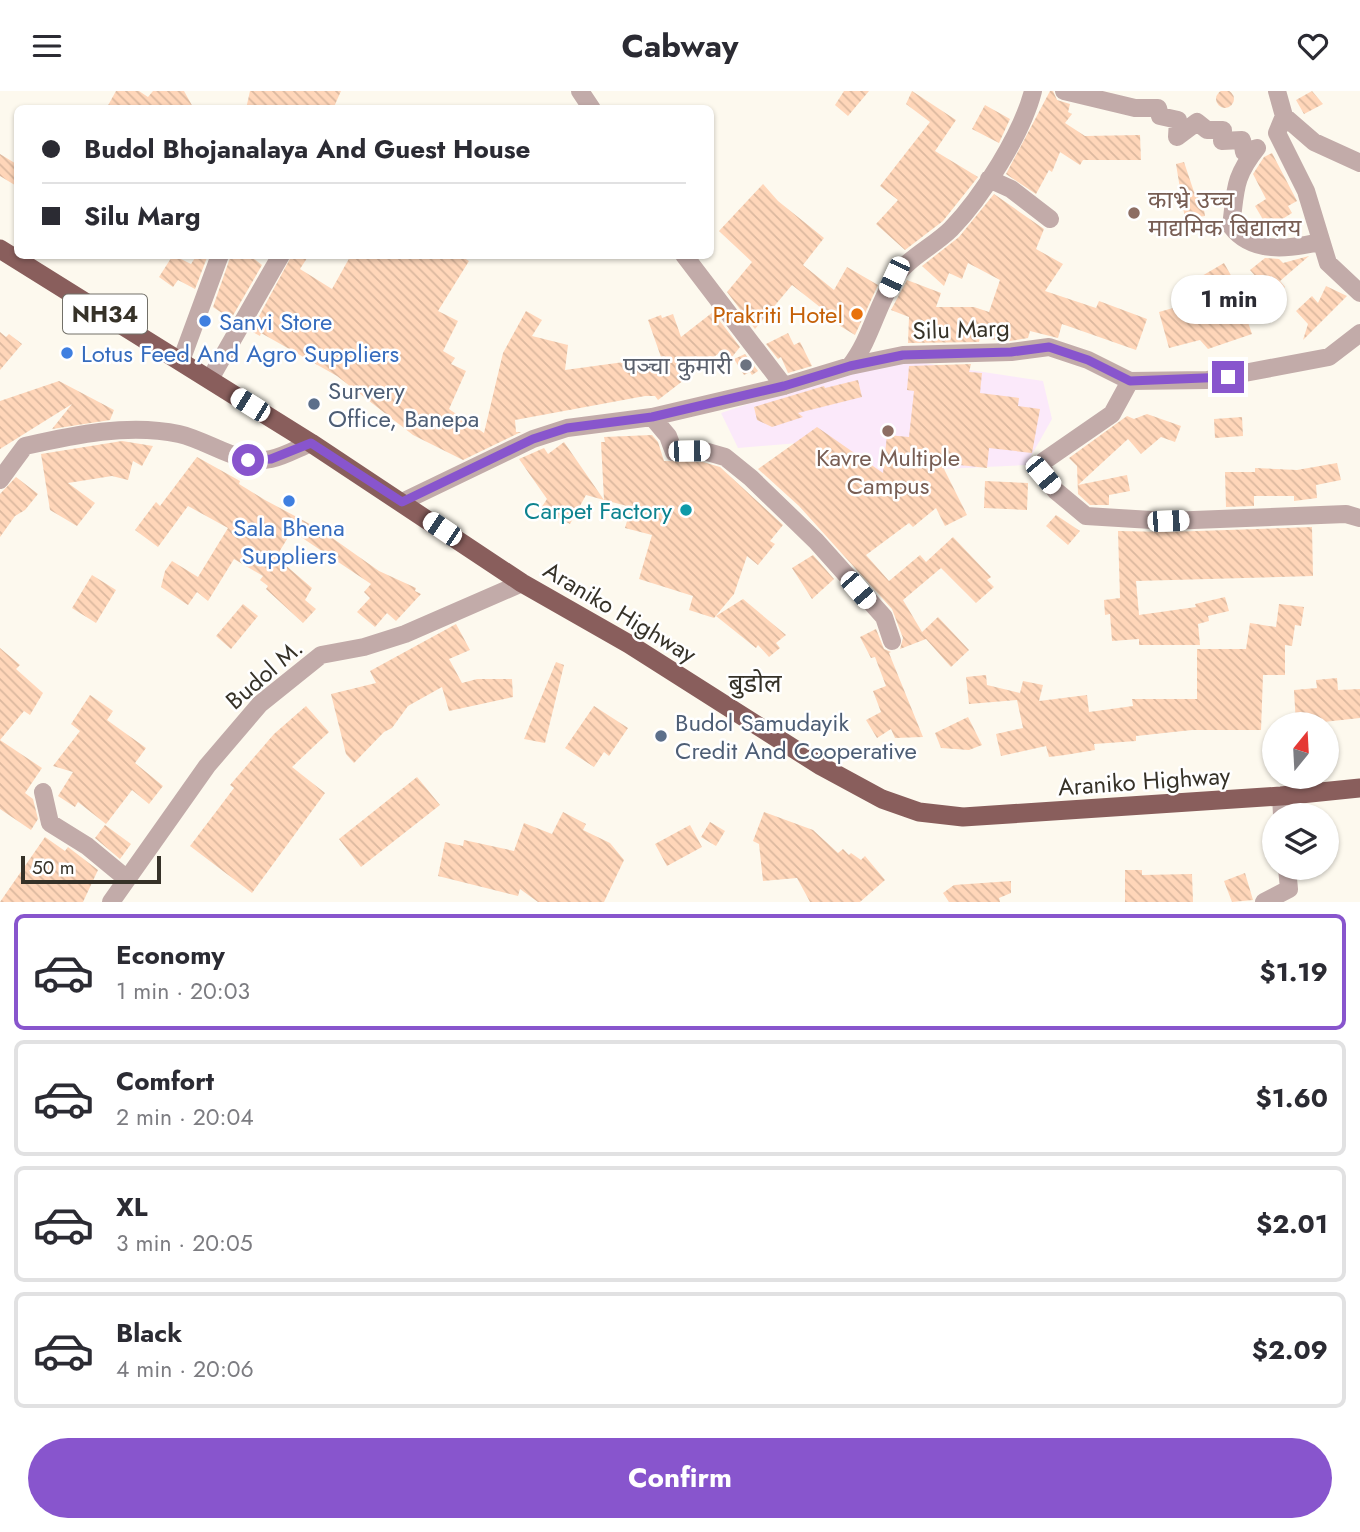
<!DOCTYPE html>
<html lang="en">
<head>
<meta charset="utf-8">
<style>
	body { margin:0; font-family:Jost,"Noto Sans Devanagari",sans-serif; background:#f7f7f7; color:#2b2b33; height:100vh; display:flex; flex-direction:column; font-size:26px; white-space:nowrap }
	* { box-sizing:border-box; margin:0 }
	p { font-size:23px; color:#7c7c81 }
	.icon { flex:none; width:38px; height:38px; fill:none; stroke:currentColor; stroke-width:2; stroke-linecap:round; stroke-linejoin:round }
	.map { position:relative; height:811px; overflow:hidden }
	.sheet { display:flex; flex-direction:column; background:#fff; flex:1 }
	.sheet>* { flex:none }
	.hud { position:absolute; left:14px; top:14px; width:700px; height:154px; border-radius:10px; box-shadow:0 2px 5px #0004; display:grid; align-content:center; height:154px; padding:0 28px; background:#fff }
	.needle { width:46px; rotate:18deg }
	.buttons { position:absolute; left:1262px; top:621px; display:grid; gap:14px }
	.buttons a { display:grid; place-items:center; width:77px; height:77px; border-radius:50%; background:#fff; box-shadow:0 2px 5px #0004; font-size:35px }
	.scale { position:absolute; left:21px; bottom:18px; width:140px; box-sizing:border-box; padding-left:7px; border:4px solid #363228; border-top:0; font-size:19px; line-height:24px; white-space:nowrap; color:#363228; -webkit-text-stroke:5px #fff; paint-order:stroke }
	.end { position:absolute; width:32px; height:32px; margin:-16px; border:9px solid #8855cd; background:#fff; box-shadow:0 0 0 4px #fff }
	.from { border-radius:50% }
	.bubble { position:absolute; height:49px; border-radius:24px; background:#fff; box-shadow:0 2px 5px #0004; font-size:23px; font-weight:700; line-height:49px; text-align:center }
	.car { position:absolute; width:21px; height:42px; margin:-21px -10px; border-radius:9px; box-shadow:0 0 5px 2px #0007; background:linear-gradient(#fff 24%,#345 0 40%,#fff 0 76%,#345 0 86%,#fff 0) }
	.hud b { display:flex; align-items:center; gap:24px; height:66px; font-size:26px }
	.hud b+b { border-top:2px solid #e1e1e2 }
	.hud i { width:18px; height:18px; background:#2b2b33 }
	ul { padding:12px 0 0; list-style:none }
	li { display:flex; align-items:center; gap:21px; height:116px; margin:0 14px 10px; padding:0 14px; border:4px solid #e1e1e2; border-radius:10px }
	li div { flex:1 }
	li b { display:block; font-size:26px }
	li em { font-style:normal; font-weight:700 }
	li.on { border-color:#8855cd }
	li>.icon { width:63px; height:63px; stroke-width:1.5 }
	.cta { display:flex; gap:14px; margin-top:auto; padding:14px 28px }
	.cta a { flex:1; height:80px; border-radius:42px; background:#8855cd; color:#fff; font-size:28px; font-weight:700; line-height:80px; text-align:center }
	header { display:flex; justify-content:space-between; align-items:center; height:91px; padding:0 28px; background:#fff; font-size:32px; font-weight:700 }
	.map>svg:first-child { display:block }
	.education { fill:#fbe9fa }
	.building { fill:url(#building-back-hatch) }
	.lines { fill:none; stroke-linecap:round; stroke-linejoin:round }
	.minor { stroke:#c2aba9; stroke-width:18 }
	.trunk { stroke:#895e5c; stroke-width:19 }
	.route { stroke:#8855cd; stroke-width:9 }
	.education-dot { fill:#8d6e63; stroke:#fff; stroke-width:2.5 }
	.food-dot { fill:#e8710a; stroke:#fff; stroke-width:2.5 }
	.shop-dot { fill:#3f7fe0; stroke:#fff; stroke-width:2.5 }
	.worship-dot { fill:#6b7280; stroke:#fff; stroke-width:2.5 }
	.service-dot { fill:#5c6f8a; stroke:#fff; stroke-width:2.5 }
	.culture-dot { fill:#0f9aa8; stroke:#fff; stroke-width:2.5 }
	.labels { text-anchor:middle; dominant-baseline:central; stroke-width:5; stroke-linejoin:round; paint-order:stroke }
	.shield { fill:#fff; stroke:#727068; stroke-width:2 }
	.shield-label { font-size:23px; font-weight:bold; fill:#363228 }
	.education-label { font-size:24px; fill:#785e54; stroke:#fff; text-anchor:start }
	.food-label { font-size:24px; fill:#c56008; stroke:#fff; text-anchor:end }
	.shop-label { font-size:24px; fill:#366cbe; stroke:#fff; text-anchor:start }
	.street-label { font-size:24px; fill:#363228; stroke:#fff }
	.worship-label { font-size:24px; fill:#5b616d; stroke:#fff; text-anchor:end }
	.service-label { font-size:24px; fill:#4e5e75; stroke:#fff; text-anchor:start }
	.culture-label { font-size:24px; fill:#0d838f; stroke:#fff; text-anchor:end }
	.neighbourhood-label { font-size:26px; fill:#363228; stroke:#fff }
</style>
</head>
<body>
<header><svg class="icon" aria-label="menu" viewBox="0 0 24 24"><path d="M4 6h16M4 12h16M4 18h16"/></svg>Cabway<svg class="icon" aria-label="heart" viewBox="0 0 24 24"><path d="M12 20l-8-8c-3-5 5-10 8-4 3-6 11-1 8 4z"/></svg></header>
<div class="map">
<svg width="1360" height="811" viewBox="0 0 1360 811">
	<defs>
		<pattern id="building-back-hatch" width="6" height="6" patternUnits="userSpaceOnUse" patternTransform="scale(1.75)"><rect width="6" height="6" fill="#ffd6b9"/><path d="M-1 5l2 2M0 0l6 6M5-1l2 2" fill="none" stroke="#dbb89f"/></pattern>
	</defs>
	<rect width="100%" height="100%" fill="#fdf9ee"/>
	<path class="education" d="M917,271L1043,290L1052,328L1026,374L921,379L871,404L799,352L738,357L721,322L809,293L867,278Z"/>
	<path class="building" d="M1216 8a9 9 0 1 1 18 0a9 9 0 1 1-18 0Z
		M116,0H139L148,6L153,0H184L194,18H106Z
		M250,0H341L333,18H246Z
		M844,0H869L848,25L835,14Z
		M912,0L956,29L935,60L978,86L943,130L905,159L876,133L898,109L880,95L930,31L906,13Z
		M1050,0H1053L1057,9L1070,13L1068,21L1072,23L1065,32L1085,45L1140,44L1141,69H1083L1080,74L1060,61L1052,81L1049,79L1036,103L1006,83Z
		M1312,0L1323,13L1304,23L1296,9Z
		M985,14L1010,28L999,52L972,38Z
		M1272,62L1297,110L1288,115L1292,122L1268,137L1255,115L1266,108L1253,83L1264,66Z
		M0,63L18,74V96L0,85Z
		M1184,71L1194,101L1201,100L1205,125L1185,128L1176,73Z
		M763,93L778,110L824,147L803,174L834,199L847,176L878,194L855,244L822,224L825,220L792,194L755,238L727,201L752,171L719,140Z
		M994,103L1044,138L1036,158L1063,173L1045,200L1096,217L1099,210L1147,228L1136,259L1062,233L1058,247L1030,240L1028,247L1010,250L980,247L979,251L908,252L909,226L891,219L907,189L941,202L936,216H974L989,221L1000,189L968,172L962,188L949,182L944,195L922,175L959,146Z
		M173,164L191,173L197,164H208L195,198L178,189L173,196L159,186Z
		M231,164H249L262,174L231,228L213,216Z
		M292,164H309L300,178L332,198L351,164H459L469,170L438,220L458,230L443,260L455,267L451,273L466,280L449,318L484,342L503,262L526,220L542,229L532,245L568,254L565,279L661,266L648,229L661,224L662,227L673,223L681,246L713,221L740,256L732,266L730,263L723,268L719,262L658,309L655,305H645L515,329L516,341H521L463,369L413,344L337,285L261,242L260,245L251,240Z
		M1309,165L1280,190L1285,196L1274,206L1250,179L1265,167L1279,168L1283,172Z
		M1224,172L1233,188L1252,243L1208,258L1200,249L1169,257L1159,221L1187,213L1183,196Z
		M1326,195L1347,205L1303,249L1308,233L1296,220L1312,205L1318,212Z
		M0,241L6,246L9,243L22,253L0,279Z
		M788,242L794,254L800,251L812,275L788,282L781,266L778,268L766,253Z
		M745,263L758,280L752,284L750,281L744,284L734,268Z
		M971,273L969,281L982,282L980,302L1019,307L1018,315L1040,318L1032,362L989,357L987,377L941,372L967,424L945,435L936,417L913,436L909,432L866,464L889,490L920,464L926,471L953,446L991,486L987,489L994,496L976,512L941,477L903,509L922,541L938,526L969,559L951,576L926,548L900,558L903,547L892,518L799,415L758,378L817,336L883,382L887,344L909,346L914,300L907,299L909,275Z
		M858,289L862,306L798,322L803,326L772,336L757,329L754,316L824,295L825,297Z
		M59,290L114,319L110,329L52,338L72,313L0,358V310Z
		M1147,323L1181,335L1175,351L1161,346L1141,363L1128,348L1078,394L1127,384L1130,400L1109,404V414H1090L1078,403L1077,375L1069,367L1127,325L1134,328Z
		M1242,326L1243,345L1215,347L1214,328Z
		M652,344L658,351L664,370L703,371L720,376L783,434L770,450L775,453L758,474L747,465L734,503L714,527L689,519L693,505L639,488L652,444L625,437L631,416L604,409L601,351H605L604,346Z
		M122,350L153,355L142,375L133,370L128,389L112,385L68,392L95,412L77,435L50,419L41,363Z
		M564,351L604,409L586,404L570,433L541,417L547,408L519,368L544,357L548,363Z
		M197,366L240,390L239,393L265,409L321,439L379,480L416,497L415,500L421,503L396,530L387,522L375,536L357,521L370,507L364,501L371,493L292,440L276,466L312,497L305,509L316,518L303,532L266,498L268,495L260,489L263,485L234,468L208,510L197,501L188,514L161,496L165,480L172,470L198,486L228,437L188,415L158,456L135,439L156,411L160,415Z
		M1337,372L1341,389L1316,394L1317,407L1294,410V405H1254V415L1226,416L1225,381H1255V377L1297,379Z
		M16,386L38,403L25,419L15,425L0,446V403Z
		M985,390L1028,392L1027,419L984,417Z
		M1056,424L1080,440L1068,454L1046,435Z
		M1312,436L1313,485L1136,490L1139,524L1196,516L1195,513L1225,506L1229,520L1208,525L1209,530L1198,533L1200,554H1139V548L1112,550L1110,523L1105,524L1104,509L1120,507L1118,440L1168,441Z
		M813,464L834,488L812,508L792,477Z
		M92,484L116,499L96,532L72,517Z
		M743,508L786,544L776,552L780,557L769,566L758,554L756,557L716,525Z
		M243,513L258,525L231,558L216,545Z
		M1279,513L1304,516L1301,535L1295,534L1292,555L1285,554V584H1263L1261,639H1192L1136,645V650L1094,653L1095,659L1065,664L1049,666L1046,655L1001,665L996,643L1023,637L1017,609L969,613L966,586L986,584L987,594L1020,602L1023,590L1043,594L1039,610L1087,604L1089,621L1133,615L1132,608H1197V558H1246L1250,532L1276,536Z
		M456,533L470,559L449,568L462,592L477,588H512L513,606L449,620L442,596L408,615L392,637L384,641L354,672L346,663L331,603L376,592L370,580Z
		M876,538L884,558L891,561L889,562L923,646L895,647L891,638L877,647L866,629L881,621L873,600L886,595L875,566L871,567L860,546Z
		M0,557L20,574L16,578L43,602L30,624L24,620L0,649L42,677L25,702L33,708L38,728L31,739L0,718Z
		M556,571L564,574L545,652L524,648Z
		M1337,587L1338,599L1360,598V627L1296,634L1294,599L1317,597L1316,589Z
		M90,604L113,620L107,629L146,657L135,672L163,695L149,713L132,699L106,733L78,711L75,716L58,705L73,681L53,675L80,640L71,633Z
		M306,615L329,641L292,676L325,702L252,802L190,755L234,697L230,694L274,643Z
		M594,615L628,637L609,665L604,661L594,676L565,657Z
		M968,626L982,654L969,659L941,657L935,642Z
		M417,686L440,714L361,776L339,748Z
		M563,721L586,733L583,739L610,752L624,769L604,811H538L520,798L518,805L438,785L445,751L463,755L464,749L514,760L524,732L552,743Z
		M764,721L813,739L838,762L843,758L849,764L851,762L861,769L865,765L885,789L860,811H810L797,787L763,790L759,753L753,750Z
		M710,731L725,740L716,755L701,746Z
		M105,734L131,753L120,768L95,747Z
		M690,734L702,756L667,775L655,753Z
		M45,746L65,760L68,756L98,779L83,811H0Z
		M1125,779H1142V784L1192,783L1193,811H1125Z
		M1245,782L1253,809L1232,811L1224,790Z
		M1011,790V802L999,807L1000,811H949L943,802L954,794Z"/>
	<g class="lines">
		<path class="minor" d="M580,0L592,18
			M1064,0L1135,17H1158L1160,25L1178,29L1177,46L1197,31L1207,39H1223L1222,50L1242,49L1244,61L1257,57C1233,87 1236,99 1231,135C1252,163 1289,158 1320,151
			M1277,0L1284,25L1314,51L1360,72
			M1284,25L1277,42L1306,100L1328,172L1360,202
			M989,88L1011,98L1050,128
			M684,164L784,295
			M181,270L220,164
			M850,275C871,248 876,216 894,188C906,168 934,155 951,138C982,106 1022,43 1033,0
			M210,288L281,164
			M1130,290L1112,323L1044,370L1043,384L1056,400L1086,425L1168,430L1346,423L1360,427
			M652,326L668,345L674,361L704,360L725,366L751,387L816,450L884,526L892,550
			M0,389L25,355C74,344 129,332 179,343C210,350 239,375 271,368C285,365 298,357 311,352
			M402,411L533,348L567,337L652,326L784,295L850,275L903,264L1011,261L1049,256L1088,269L1130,290L1207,289L1329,266L1360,242
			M43,701L50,732L87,755L127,788
			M1281,705L1282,724
			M111,811L207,675L260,613L321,564L364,556L405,543L522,492
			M1264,811L1289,798L1287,777"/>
		<path class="trunk" d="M0,158L311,352L522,492L629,553L821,675L882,708L919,721L963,726L1281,705L1360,697"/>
	</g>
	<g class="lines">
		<path class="route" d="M248,369L271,368L311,352L402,411L533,348L567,337L652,326L784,295L850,275L903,264L1011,261L1049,256L1088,269L1130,290L1228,286"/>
	</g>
	<g class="education-dot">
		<circle cx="1134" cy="122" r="7"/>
		<circle cx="888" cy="340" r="7"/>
	</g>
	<circle class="food-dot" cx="857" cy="223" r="7"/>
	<g class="shop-dot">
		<circle cx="205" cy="230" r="7"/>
		<circle cx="67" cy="262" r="7"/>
		<circle cx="289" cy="410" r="7"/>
	</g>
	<circle class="worship-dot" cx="746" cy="274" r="7"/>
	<g class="service-dot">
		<circle cx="314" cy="313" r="7"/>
		<circle cx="661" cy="645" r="7"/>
	</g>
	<circle class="culture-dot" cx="686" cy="419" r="7"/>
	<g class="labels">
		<rect class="shield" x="63" y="203.5" width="84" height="39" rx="5"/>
		<g class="shield-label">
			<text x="105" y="223">NH34</text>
		</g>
		<g class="education-label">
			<text x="1148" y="108">काभ्रे उच्च<tspan x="1148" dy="28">माद्यमिक बिद्यालय</tspan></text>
			<text x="888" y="366" text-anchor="middle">Kavre Multiple<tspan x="888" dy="28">Campus</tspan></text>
		</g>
		<g class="food-label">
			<text x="843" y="223">Prakriti Hotel</text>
		</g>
		<g class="shop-label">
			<text x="219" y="230">Sanvi Store</text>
			<text x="81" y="262">Lotus Feed And Agro Suppliers</text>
			<text x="289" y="436" text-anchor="middle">Sala Bhena<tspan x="289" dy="28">Suppliers</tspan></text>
		</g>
		<g class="street-label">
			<text transform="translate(961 238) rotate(-2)">Silu Marg</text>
			<text transform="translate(620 521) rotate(31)">Araniko Highway</text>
			<text transform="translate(264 583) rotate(-41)">Budol M.</text>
			<text transform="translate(1144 690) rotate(-4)">Araniko Highway</text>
		</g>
		<g class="worship-label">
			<text x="732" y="274">पञ्चा कुमारी</text>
		</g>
		<g class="service-label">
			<text x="328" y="299">Survery<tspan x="328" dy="28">Office, Banepa</tspan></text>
			<text x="675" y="631">Budol Samudayik<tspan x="675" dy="28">Credit And Cooperative</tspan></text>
		</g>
		<g class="culture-label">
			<text x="672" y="419">Carpet Factory</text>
		</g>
		<g class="neighbourhood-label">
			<text x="755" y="592">बुडोल</text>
		</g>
	</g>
</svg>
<div class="buttons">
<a><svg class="needle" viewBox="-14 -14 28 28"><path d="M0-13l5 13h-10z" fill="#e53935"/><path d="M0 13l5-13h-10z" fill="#7c7c81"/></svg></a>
<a><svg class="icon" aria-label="layers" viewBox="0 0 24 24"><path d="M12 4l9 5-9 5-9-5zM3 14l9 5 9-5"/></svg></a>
</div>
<div class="scale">50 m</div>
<i class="end from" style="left:248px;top:369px"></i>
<i class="end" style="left:1228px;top:286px"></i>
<div class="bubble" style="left:1171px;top:184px;width:116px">1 min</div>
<i class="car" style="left:894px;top:186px;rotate:205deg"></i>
<i class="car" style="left:250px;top:314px;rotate:302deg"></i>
<i class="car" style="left:689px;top:360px;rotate:89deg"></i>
<i class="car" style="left:1043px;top:384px;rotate:140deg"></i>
<i class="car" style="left:1168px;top:430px;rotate:88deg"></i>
<i class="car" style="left:442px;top:438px;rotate:304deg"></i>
<i class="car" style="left:858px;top:499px;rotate:139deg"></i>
<div class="hud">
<b><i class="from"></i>Budol Bhojanalaya And Guest House</b>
<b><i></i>Silu Marg</b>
</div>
</div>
<section class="sheet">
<ul>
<li class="on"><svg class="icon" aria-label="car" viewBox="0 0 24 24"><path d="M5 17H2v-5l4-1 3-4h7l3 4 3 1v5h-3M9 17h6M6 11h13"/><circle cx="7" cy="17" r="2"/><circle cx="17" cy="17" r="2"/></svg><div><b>Economy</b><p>1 min · 20:03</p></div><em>$1.19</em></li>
<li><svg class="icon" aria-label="car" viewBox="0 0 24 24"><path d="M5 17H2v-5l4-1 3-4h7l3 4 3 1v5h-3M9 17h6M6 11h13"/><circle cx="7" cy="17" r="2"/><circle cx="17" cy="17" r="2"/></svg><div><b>Comfort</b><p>2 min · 20:04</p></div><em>$1.60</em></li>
<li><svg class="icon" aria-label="car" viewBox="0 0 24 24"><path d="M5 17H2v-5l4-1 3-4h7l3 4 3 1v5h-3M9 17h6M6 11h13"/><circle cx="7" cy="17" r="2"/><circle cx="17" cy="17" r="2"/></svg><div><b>XL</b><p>3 min · 20:05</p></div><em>$2.01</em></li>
<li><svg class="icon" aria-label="car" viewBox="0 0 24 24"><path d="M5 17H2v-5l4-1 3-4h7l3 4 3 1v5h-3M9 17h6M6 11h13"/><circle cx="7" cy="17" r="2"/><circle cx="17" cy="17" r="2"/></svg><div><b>Black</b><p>4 min · 20:06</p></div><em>$2.09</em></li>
</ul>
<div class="cta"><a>Confirm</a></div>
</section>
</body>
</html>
